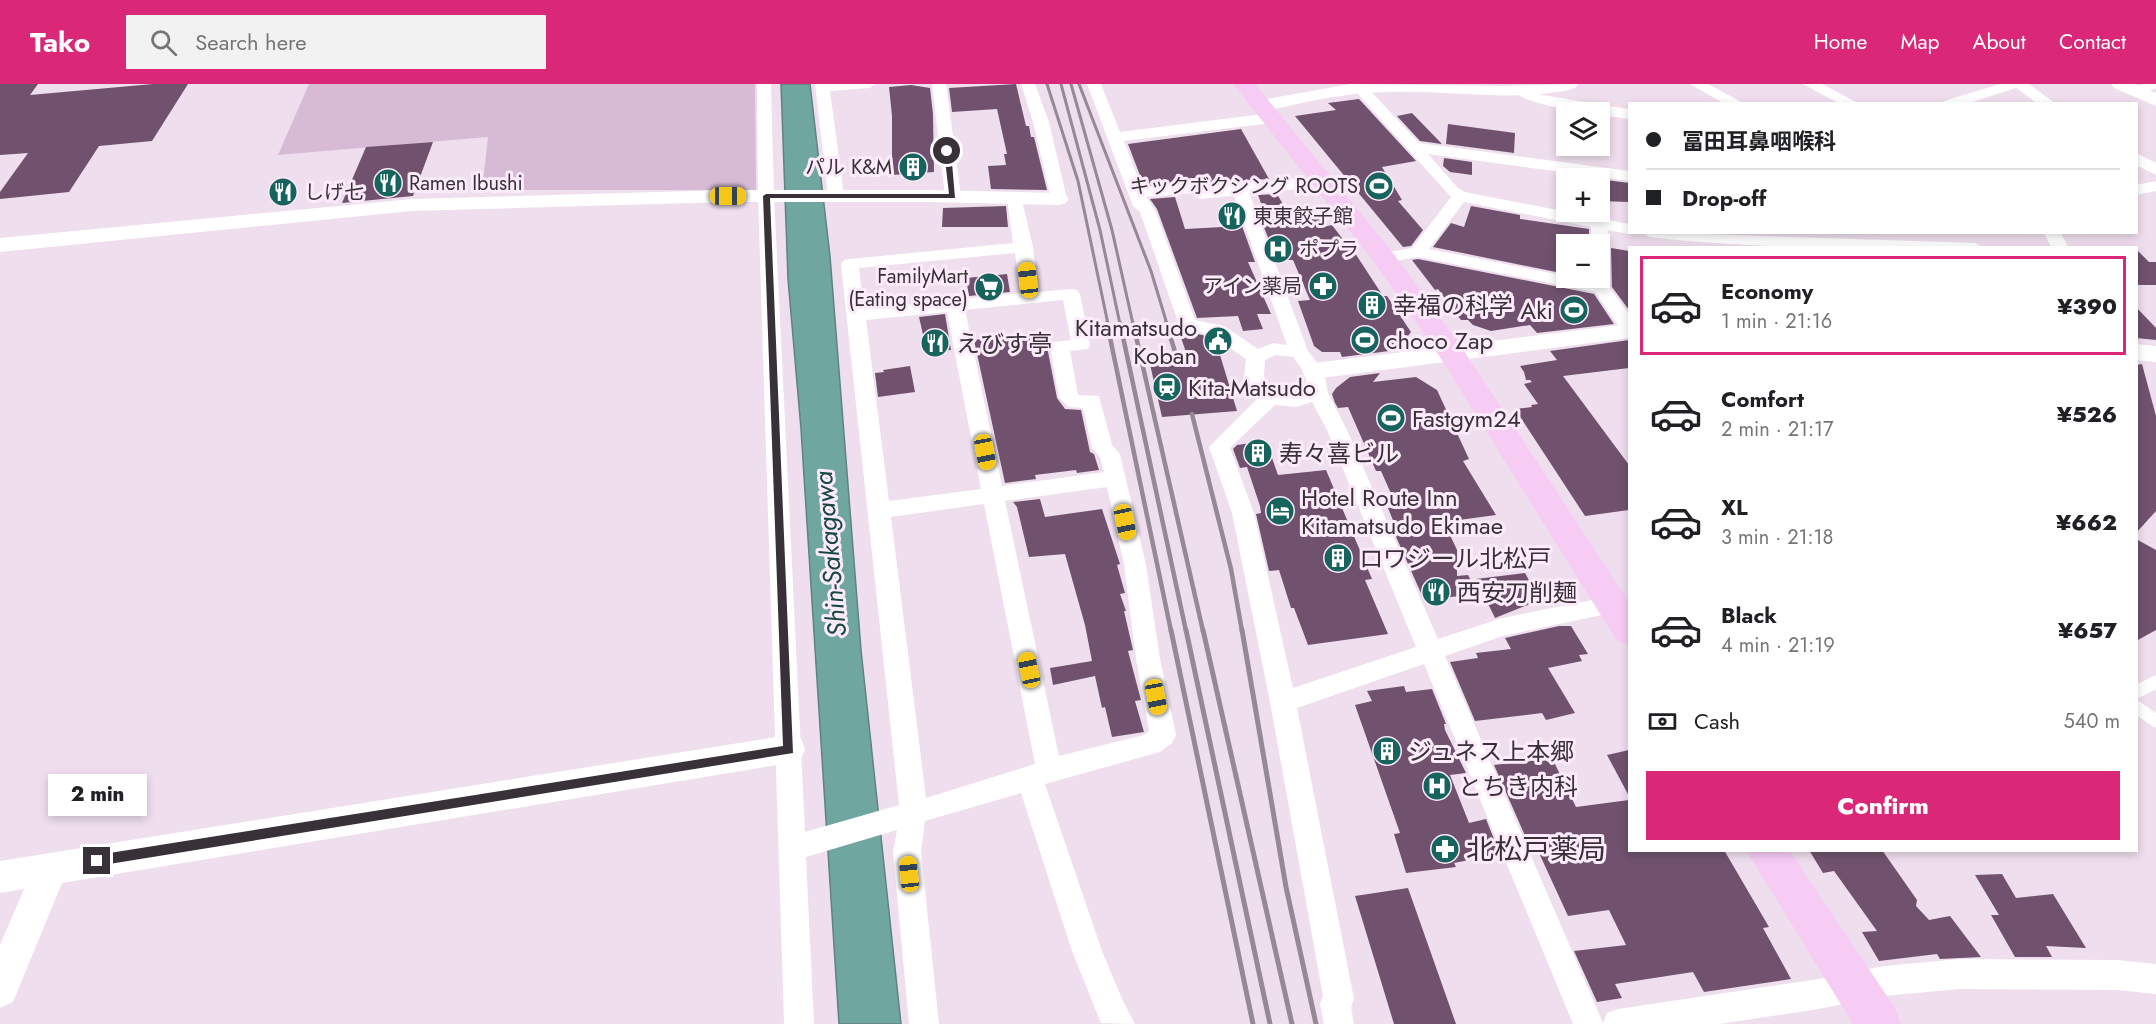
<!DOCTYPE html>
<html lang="en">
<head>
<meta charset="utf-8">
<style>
	body { margin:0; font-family:Jost,"Noto Sans JP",sans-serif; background:#f2f2f2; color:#202124; height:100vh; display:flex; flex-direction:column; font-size:22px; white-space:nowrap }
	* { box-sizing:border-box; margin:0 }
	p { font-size:20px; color:#757577 }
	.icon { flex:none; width:33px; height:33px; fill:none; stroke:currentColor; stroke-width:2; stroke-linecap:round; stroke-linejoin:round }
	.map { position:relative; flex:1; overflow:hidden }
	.panel { position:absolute; left:1628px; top:162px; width:510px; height:606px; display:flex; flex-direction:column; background:#fff; border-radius:0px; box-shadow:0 3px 9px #0003 }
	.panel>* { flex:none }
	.guide { position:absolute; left:1628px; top:18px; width:510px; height:132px; border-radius:0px; box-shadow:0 3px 9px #0003; display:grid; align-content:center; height:132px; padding:0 18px; background:#fff }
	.fabs { position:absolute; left:1556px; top:18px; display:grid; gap:12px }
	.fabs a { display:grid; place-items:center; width:54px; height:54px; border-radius:0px; background:#fff; box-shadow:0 3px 9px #0003; font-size:30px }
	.end { position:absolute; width:27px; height:27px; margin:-14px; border:8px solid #383138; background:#fff; box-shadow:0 0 0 3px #fff }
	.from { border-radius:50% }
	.bubble { position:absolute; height:42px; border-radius:0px; background:#fff; box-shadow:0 3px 9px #0003; font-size:20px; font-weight:800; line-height:42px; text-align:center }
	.car { position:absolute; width:18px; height:36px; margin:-18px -9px; border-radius:8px; box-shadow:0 0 4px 2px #0007; background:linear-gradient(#f5c518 24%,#345 0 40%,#f5c518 0 76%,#345 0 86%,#f5c518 0) }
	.guide b { display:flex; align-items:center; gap:21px; height:57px; font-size:22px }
	.guide b+b { border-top:2px solid #e0e0e0 }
	.guide i { width:15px; height:15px; background:#202124 }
	ul { padding:10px 0 0; list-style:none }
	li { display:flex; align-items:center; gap:18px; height:99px; margin:0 12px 9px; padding:0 6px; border:3px solid transparent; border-radius:0px }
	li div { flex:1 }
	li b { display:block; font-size:22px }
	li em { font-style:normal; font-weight:800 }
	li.on { border-color:#db2777 }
	li>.icon { width:54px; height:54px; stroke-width:1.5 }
	.pay { display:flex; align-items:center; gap:15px; height:66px; padding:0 18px; font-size:22px }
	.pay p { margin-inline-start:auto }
	.action { display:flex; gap:12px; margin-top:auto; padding:12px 18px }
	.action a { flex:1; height:69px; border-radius:0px; background:#db2777; color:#fff; font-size:24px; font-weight:800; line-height:69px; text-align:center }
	header { display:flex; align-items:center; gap:36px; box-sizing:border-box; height:84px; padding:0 30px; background:#db2777; color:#fff }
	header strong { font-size:28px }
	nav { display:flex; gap:33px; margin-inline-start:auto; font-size:21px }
	.search { width:420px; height:54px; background:#f2f2f2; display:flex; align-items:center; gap:15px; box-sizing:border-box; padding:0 21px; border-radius:0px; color:#757577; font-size:22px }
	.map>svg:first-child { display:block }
	.green { fill:#d7bbd5 }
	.water { fill:#70a6a0; stroke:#5f8381; stroke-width:1.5 }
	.building { fill:#70526e }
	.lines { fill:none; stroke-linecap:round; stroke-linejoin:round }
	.service-far1 { stroke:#fff; stroke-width:8 }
	.service { stroke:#fff; stroke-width:13 }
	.minor { fill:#fff; fill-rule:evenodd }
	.tertiary { fill:#fff; fill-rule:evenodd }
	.trunk { fill:#f6cbf4; fill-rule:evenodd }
	.rail-far2 { stroke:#958995; stroke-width:3 }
	.rail-far1 { stroke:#958995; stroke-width:4.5 }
	.rail { stroke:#958995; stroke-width:5 }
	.route { fill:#383138 }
	.labels { text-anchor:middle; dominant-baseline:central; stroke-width:6; stroke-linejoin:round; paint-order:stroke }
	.far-poi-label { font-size:20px; fill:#383138; stroke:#fdebfb; text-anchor:end }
	.poi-label { font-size:24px; fill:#383138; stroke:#fdebfb; text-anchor:start }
	.water-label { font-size:26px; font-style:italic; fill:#174843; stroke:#fdebfb }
	.near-poi-label { font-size:28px; fill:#383138; stroke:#fdebfb; text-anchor:start }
</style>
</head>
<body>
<header>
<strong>Tako</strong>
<div class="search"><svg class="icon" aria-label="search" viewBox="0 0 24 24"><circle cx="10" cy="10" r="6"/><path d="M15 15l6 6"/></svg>Search here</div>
<nav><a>Home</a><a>Map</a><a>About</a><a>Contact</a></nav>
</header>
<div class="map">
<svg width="2156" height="940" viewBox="0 0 2156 940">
	<rect width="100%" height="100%" fill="#efdeee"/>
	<path class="green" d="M309,0H755L756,106H482L488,53L278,71Z"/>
	<path class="water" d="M781,0H810L830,172L861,566L901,940H839L801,345L788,195Z"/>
	<path class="building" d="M0,0H38L30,11L153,0H188L152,57L99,62L69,108L0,115V108L28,69L0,71Z
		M1016,0L1026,42H1029L1031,53H1034L1047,106L991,105L988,82L1006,81L1004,70H1007L997,25L952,28L949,4Z
		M911,1L930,4L933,30L934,88L892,91V32L889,3Z
		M1359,15L1416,77L1382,83L1402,116L1398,117L1423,146L1411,162L1403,163L1295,32L1336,26L1328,19Z
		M1412,29L1442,60L1420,57L1397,32Z
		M1448,40L1515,49L1514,69L1446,60Z
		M1241,45L1269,95L1144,102L1128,60Z
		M433,58L413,112L342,119L366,63Z
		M1444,74L1472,78V91L1450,88L1443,82Z
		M1599,95L1629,99V118L1599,117Z
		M1277,110L1284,122H1292L1294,125L1313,124L1314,128H1318L1323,143L1332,141L1351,166H1353L1383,212H1387L1411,248L1397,266L1342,273L1340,268H1322L1314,262L1298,217L1310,216L1293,176H1277L1263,141H1269L1258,111Z
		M1175,113L1185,145L1242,142L1255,178H1248L1271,230H1257L1263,245L1243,247L1238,232L1197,234L1157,125L1150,115Z
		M1006,122L1008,143H942L943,124Z
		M1471,122L1520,131V135L1589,145V160H1566V190L1433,163L1451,139L1464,143Z
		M1611,164L1629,167V226L1612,203Z
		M2136,165L2149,178H2156V201H2136Z
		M1418,175L1594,210L1614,240L1537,249L1530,241L1491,247L1473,241L1468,236H1461L1438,205L1435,206L1412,176Z
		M1007,190L1010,208L969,212L966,194Z
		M2136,223L2156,244V256L2136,254Z
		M945,230L951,266L927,268L919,233Z
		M1178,245L1206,252L1212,272L1220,271L1237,327L1162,333L1149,276L1188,274Z
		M1044,247L1057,314L1065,325L1081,326L1090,368L1094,370L1099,386L1077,389L1076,386L1035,391L1036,395L1005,399L974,256Z
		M1629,256V284L1563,292L1629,381V426L1585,432L1515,325L1532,323L1531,321L1538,320L1524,300L1532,298L1530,296H1526L1524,288L1520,282L1557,276L1550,267Z
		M2142,280L2156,332V427L2136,449V281Z
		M910,282L915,308L878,313L875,289L884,288L883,286Z
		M1380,289L1373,298L1416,293L1437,306L1469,375L1463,377L1496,431L1444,438L1457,466V492L1468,491L1478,510L1424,516L1393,446H1397L1388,424L1397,423L1381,387H1376L1348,323L1338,324L1335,319L1332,310L1336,304L1350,293Z
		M1266,357L1278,391L1326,386L1372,495L1365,496L1388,550L1308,561L1294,524H1291L1279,486L1269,487L1256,430L1261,429L1260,422L1247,383L1240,384L1233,365L1237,361Z
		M1040,415L1045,433L1102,425L1120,480L1117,481L1125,509L1120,510L1126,527H1124L1133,566L1128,567L1141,616L1135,617L1144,648L1112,653L1105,623L1102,624L1095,592L1053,601L1050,584L1092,577L1085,541L1065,470L1029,473L1017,423L1013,418Z
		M2136,455L2156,466V546L2136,557Z
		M1525,489L1540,516L1495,534L1476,495Z
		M1559,542H1571L1588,570L1579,571L1582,577L1548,584L1575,629L1546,636L1542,629L1475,637L1450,578L1478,574L1476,569L1511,565L1505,554Z
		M1404,602L1406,608L1432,605L1446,640H1444L1445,646L1466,689L1450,691L1469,739L1486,735L1500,770L1454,779L1456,783L1406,789L1394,750L1400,749L1355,621L1372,617L1367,607Z
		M1629,666V712L1607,671Z
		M1552,674L1576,723L1629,716V766H1724L1769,843L1763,844L1791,895L1704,908L1693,888L1615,900L1622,914L1597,918L1574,867L1626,861L1609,826L1568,832L1539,769L1533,770L1494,681Z
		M1809,766H1882L1917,816L1916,822L1929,836L1950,832L1981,873L1940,875L1937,870L1879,877L1862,848L1877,847L1834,787L1823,789Z
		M2002,790L2016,814L2053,810L2086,864L2046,862L2052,873H2015L1991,831H1999L1975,791Z
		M1408,804L1456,940H1394L1355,812Z"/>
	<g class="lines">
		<path class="service-far1" d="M2136,7L2156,0"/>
		<path class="service" d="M2136,608L2156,598
			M2136,623L2156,637"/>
		<path class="minor" d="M757,0H771L774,112L805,748L899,721L841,180L844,176L850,175L1013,159L1007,115L1015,110L1021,112L1033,163L1038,208L1071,205L1077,206L1080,210L1090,261L1088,265L1070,267L1078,311L1099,312L1112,361L1120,370L1146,481L1160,575L1176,651L1172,659L1160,668L1045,700L1102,867L1123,917L1135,940L1101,939L1072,867L1021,709L925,737L921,768L939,940H909L893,768L897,746L806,773L814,940H784L758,112ZM1015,169L1020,209L864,225L859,184ZM1063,216L1071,256L1052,258L1050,262L1059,314L1069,323L1083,324L1092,364L1100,373L1104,388L1002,402L965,226ZM947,228L981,405L889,417L866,236ZM1107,403L1124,481L1136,575L1149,647L1144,651L1059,672L1005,417ZM984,420L1035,680L926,714L891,433Z
			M815,0H876L869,4L830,7L844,112L836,117L828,112Z
			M932,0H946L961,112L953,117L945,112Z
			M1021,0H1035L1049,38L1067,115L1065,118L1059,120L1051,115L1033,38Z
			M1087,0H1101L1120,48L1271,29L1279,34L1271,39L1124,57L1142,104L1198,99L1204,101L1209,109L1201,114L1193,109L1146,113L1155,126L1195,236L1224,242L1258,265L1273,259L1287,261L1232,106L1240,101L1248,106L1308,267L1324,287L1328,309L1347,346L1438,555L1502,534L1612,512L1620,515L1624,521L1620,527L1503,552L1445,572L1603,939L1607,929L1618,925L1819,895L1884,882L1959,875L2117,876L2156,880V910L2117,906L1959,905L1884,912L1819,925L1719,940H1573L1424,580L1297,624L1354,915L1351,923L1354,940H1324L1320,920L1323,912L1270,618L1232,429L1209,363L1259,313L1244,294L1246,275L1210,250L1181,245L1179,241L1140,128L1133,122ZM1275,271L1293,273L1304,288L1308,306L1295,309L1276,308L1264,293L1265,276ZM1312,318L1327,346L1416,563L1293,604L1254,429L1230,364L1275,321L1296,323Z
			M1690,0H1708L1745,20H1725Z
			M1803,0H1822L1860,20H1840Z
			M2000,0H2029L2056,20H2038L2016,4L1966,20H1942L1944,17Z
			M1361,1L1366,2L1419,59L1629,87V97L1428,70L1458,104L1465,108L1629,140V148L1635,149L1629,150L1608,146L1610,204L1629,230V249L1622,247L1595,208L1418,173L1384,179L1378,178L1375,174L1378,170L1412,164L1451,113L1356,8L1354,5L1356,2ZM1464,118L1591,143V160H1599V194H1592V197L1429,165Z
			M1522,4L1542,11L1629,25V35C1606,31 1528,23 1515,8L1517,5Z
			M2136,69L2156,79V91L2136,81Z
			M2156,97V107L2136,111V101Z
			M1641,148L1975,159L1983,164C1872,164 1760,166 1649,153Z
			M2043,148H2060L2069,164H2052Z"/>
		<path class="tertiary" d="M1350,0L1502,2L1578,0L1575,4L1569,6C1508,18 1450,6 1389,8C1346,8 1303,19 1261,28L1254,26L1252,22L1254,18L1261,16Z
			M2111,0H2135L2156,9V22L2114,4Z
			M1322,92L1329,94L1332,98L1329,102L1201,115L1194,113L1191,109L1194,105L1201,103Z
			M728,106H929L1059,109L1066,111L1069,115L1066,119L1059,121L929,118H728L412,127L0,168V154L412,115Z
			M1629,240V254L1314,295L1305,293L1302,287L1305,281L1314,279Z
			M2136,260L2156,262V278L2136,276Z
			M789,651L801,655L805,665L801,675L789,679L62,799L13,918L0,924V861L24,805L0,809V777Z"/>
		<path class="trunk" d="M1233,0H1255L1393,169L1462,264L1629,518V561L1617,557L1440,273L1375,179Z
			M1746,766H1789L1895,924L1901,940H1853Z"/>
		<path class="rail-far2" d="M1047,0L1078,97L1108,240
			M1061,0L1100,146L1120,240
			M1071,0L1112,146L1133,240
			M1079,0L1151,187L1167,240"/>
		<path class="rail-far1" d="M1107,239L1171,547
			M1120,239L1186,547
			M1133,239L1203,547
			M1166,239L1177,274
			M1192,330L1231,485L1242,547"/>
		<path class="rail" d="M1171,546L1253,940
			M1186,546L1270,940
			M1203,546L1292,940
			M1242,546L1286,803L1316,940"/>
	</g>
	<path class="route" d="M947,65L951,67L955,114H770L793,669L97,782L93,781V773L97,771L783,662L763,112L766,110H949L944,67Z"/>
	<defs>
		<g id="building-disc" transform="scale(1.5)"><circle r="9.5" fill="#17635d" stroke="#fdebfb"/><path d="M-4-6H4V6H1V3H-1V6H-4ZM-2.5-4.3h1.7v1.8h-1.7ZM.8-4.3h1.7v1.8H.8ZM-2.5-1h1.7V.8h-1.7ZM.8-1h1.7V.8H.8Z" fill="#fff"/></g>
		<g id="restaurant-disc" transform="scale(1.5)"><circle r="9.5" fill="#17635d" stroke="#fdebfb"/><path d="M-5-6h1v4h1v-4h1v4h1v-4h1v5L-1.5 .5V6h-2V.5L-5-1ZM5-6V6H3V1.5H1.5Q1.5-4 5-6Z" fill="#fff"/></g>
		<g id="stadium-disc" transform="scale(1.5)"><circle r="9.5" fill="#17635d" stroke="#fdebfb"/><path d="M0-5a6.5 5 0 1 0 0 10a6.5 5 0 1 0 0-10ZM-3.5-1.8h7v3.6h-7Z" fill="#fff"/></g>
		<g id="hospital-disc" transform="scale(1.5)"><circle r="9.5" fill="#17635d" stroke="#fdebfb"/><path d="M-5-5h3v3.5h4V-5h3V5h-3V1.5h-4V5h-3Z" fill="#fff"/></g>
		<g id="pharmacy-disc" transform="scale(1.5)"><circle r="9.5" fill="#17635d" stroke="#fdebfb"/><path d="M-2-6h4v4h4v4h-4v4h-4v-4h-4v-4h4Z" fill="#fff"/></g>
		<g id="supermarket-disc" transform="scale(1.5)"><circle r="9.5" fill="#17635d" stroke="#fdebfb"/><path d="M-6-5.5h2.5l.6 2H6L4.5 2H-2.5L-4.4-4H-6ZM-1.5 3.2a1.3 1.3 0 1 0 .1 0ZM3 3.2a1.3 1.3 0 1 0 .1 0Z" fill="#fff"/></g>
		<g id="civic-disc" transform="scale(1.5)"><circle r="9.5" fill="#17635d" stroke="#fdebfb"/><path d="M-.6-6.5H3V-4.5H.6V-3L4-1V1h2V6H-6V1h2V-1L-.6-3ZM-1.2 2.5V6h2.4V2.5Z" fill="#fff"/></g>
		<g id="station-disc" transform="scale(1.5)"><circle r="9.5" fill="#17635d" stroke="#fdebfb"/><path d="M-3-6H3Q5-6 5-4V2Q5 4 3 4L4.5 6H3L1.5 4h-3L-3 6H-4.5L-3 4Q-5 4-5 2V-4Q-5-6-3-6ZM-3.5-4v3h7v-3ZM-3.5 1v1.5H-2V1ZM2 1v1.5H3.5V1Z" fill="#fff"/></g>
		<g id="hotel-disc" transform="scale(1.5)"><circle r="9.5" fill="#17635d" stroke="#fdebfb"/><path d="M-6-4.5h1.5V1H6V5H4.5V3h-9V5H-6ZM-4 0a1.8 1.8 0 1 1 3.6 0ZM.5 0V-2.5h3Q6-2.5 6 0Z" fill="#fff"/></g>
	</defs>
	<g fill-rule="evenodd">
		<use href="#building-disc" x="913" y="83"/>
		<use href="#restaurant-disc" x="388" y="99"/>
		<use href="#stadium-disc" x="1379" y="102"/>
		<use href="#restaurant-disc" x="283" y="108"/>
		<use href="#restaurant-disc" x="1232" y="132"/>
		<use href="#hospital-disc" x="1278" y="165"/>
		<use href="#pharmacy-disc" x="1323" y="202"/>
		<use href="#supermarket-disc" x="989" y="203"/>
		<use href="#building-disc" x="1372" y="221"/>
		<use href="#stadium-disc" x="1574" y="226"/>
		<use href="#stadium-disc" x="1365" y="256"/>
		<use href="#civic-disc" x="1218" y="257"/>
		<use href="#restaurant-disc" x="935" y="259"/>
		<use href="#station-disc" x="1167" y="303"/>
		<use href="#stadium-disc" x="1391" y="334"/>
		<use href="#building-disc" x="1258" y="369"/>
		<use href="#hotel-disc" x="1280" y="427"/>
		<use href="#building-disc" x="1338" y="474"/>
		<use href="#restaurant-disc" x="1436" y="508"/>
		<use href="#building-disc" x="1387" y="667"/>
		<use href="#hospital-disc" x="1437" y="702"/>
		<use href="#pharmacy-disc" x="1445" y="765"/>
	</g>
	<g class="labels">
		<g class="far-poi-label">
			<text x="892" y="83">パル K&amp;M</text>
			<text x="409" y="99" text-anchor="start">Ramen Ibushi</text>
			<text x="1358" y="102">キックボクシング ROOTS</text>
			<text x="304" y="108" text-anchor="start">しげ七</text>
			<text x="1253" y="132" text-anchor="start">東東餃子館</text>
			<text x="1299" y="165" text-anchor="start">ポプラ</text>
			<text x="968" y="192">FamilyMart<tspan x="968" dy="23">(Eating space)</tspan></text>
			<text x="1302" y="202">アイン薬局</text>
		</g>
		<g class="poi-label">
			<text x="1393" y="221">幸福の科学</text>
			<text x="1553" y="226" text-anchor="end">Aki</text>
			<text x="1197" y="243" text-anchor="end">Kitamatsudo<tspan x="1197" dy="28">Koban</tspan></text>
			<text x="1386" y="256">choco Zap</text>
			<text x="956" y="259">えびす亭</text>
			<text x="1188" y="303">Kita-Matsudo</text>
			<text x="1412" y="334">Fastgym24</text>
			<text x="1279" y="369">寿々喜ビル</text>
			<text x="1301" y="413">Hotel Route Inn<tspan x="1301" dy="28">Kitamatsudo Ekimae</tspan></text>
			<text x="1359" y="474">ロワジール北松戸</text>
			<text x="1457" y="508">西安刀削麺</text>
			<text x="1408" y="667">ジュネス上本郷</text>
			<text x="1458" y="702">とちき内科</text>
		</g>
		<g class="water-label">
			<text transform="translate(830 470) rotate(-95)">Shin-Sakagawa</text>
		</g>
		<g class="near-poi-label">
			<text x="1466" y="765">北松戸薬局</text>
		</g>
	</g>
</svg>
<div class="fabs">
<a><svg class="icon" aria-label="layers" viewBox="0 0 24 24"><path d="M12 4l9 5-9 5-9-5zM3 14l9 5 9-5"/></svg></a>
<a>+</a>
<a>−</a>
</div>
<i class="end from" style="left:947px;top:67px"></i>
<i class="end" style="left:97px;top:777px"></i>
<div class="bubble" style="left:48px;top:690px;width:99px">2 min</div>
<i class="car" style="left:728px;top:112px;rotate:90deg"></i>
<i class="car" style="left:1028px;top:196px;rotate:353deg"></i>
<i class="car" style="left:985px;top:368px;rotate:169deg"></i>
<i class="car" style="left:1125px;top:438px;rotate:168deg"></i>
<i class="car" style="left:1029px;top:586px;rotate:348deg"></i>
<i class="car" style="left:1156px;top:613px;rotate:169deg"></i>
<i class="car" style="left:909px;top:790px;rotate:354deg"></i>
<div class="guide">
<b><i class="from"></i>冨田耳鼻咽喉科</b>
<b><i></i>Drop-off</b>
</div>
<section class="panel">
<ul>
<li class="on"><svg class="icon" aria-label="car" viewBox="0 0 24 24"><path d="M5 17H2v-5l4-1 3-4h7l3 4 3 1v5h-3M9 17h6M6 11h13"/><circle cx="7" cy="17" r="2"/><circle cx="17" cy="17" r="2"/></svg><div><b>Economy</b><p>1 min · 21:16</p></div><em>¥390</em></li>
<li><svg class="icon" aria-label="car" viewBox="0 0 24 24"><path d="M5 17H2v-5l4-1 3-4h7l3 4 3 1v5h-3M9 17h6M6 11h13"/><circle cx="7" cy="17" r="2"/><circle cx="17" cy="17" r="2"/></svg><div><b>Comfort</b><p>2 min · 21:17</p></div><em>¥526</em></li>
<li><svg class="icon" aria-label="car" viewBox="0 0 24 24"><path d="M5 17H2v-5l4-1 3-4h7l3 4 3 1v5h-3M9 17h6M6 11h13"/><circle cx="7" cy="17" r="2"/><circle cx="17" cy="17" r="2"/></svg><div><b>XL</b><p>3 min · 21:18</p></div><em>¥662</em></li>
<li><svg class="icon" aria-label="car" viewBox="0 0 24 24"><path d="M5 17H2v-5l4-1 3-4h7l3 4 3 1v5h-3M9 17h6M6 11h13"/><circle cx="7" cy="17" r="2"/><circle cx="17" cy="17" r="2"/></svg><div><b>Black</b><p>4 min · 21:19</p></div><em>¥657</em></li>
</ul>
<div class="pay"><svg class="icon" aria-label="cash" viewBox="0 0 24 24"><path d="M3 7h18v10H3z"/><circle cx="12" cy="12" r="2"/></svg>Cash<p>540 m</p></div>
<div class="action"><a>Confirm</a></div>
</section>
</div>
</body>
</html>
